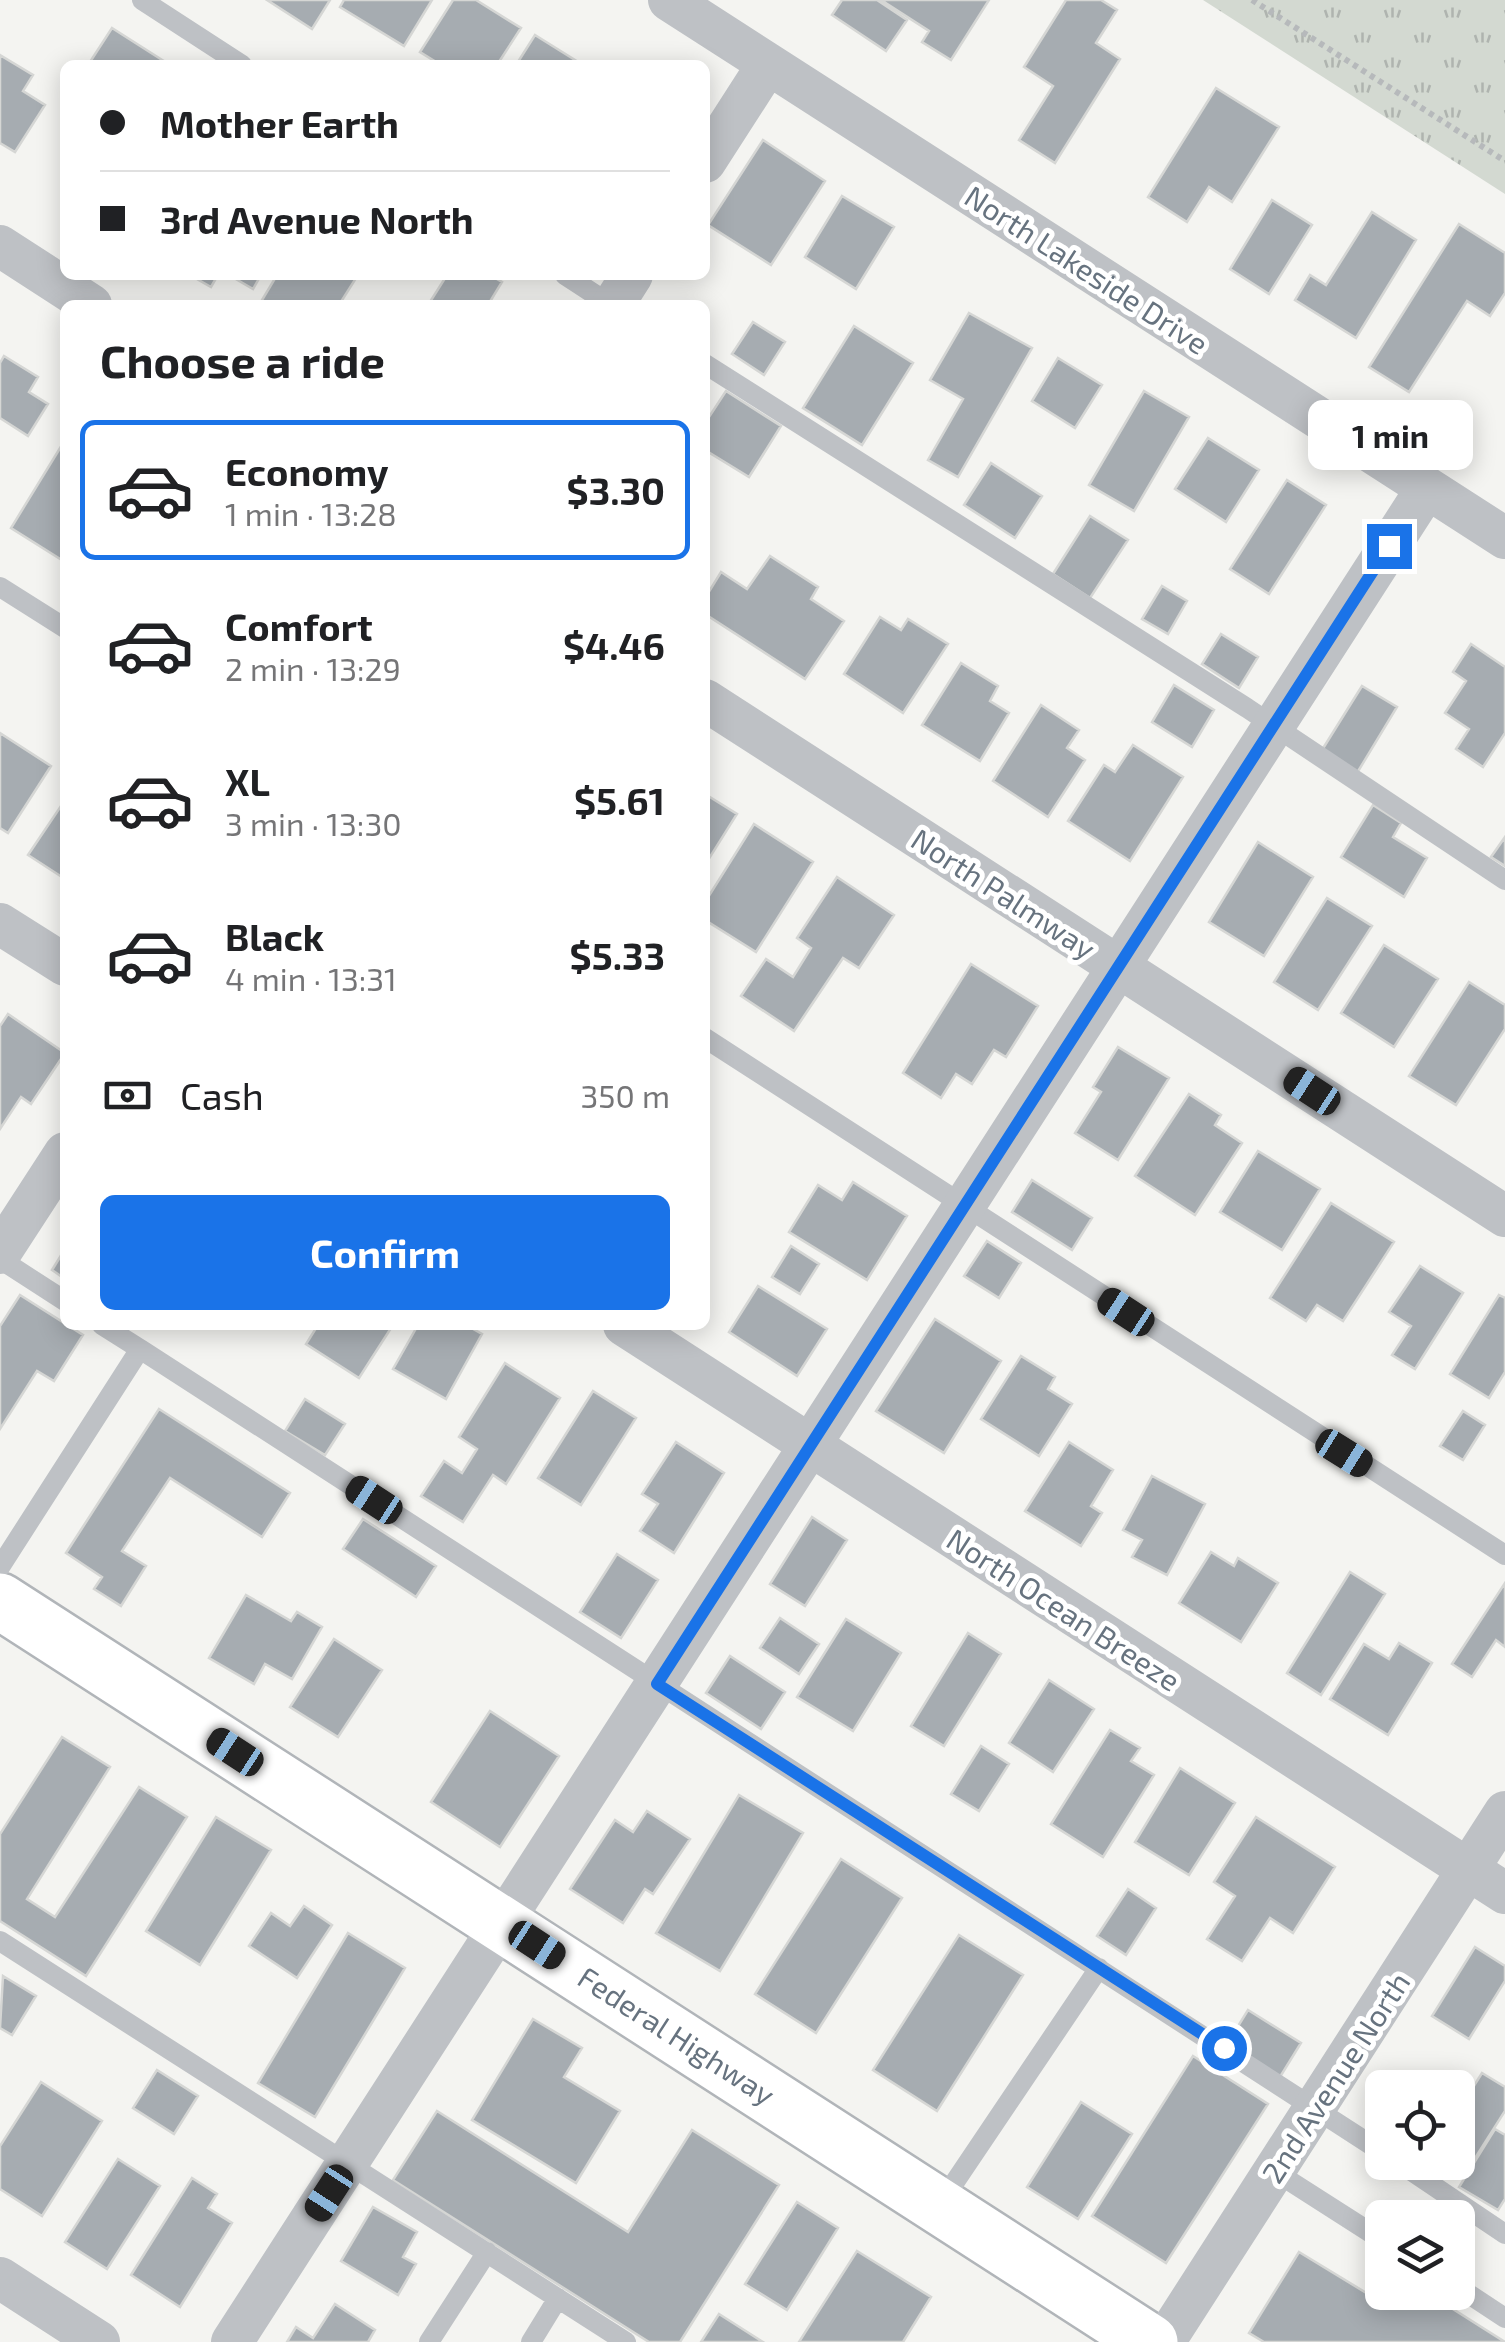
<!DOCTYPE html>
<html lang="en">
<head>
<meta charset="utf-8">
<style>
	body { margin:0; font-family:"Exo 2",sans-serif; background:#f6f6f6; color:#202124; height:100vh; display:flex; flex-direction:column; font-size:38px; white-space:nowrap }
	* { box-sizing:border-box; margin:0 }
	p { font-size:32px; color:#757577 }
	.icon { flex:none; width:55px; height:55px; fill:none; stroke:currentColor; stroke-width:2; stroke-linecap:round; stroke-linejoin:round }
	.map { position:relative; flex:1; overflow:hidden }
	.side { position:absolute; left:60px; top:300px; width:650px; height:1030px; display:flex; flex-direction:column; background:#fff; border-radius:15px; box-shadow:0 5px 25px #0003 }
	.side>* { flex:none }
	.top-card { position:absolute; left:60px; top:60px; width:650px; height:220px; border-radius:15px; box-shadow:0 5px 25px #0003; display:grid; align-content:center; height:220px; padding:0 40px; background:#fff }
	.buttons { position:absolute; left:1365px; top:2070px; display:grid; gap:20px }
	.buttons a { display:grid; place-items:center; width:110px; height:110px; border-radius:15px; background:#fff; box-shadow:0 5px 25px #0003; font-size:50px }
	.end { position:absolute; width:45px; height:45px; margin:-22px; border:12px solid #1a73e8; background:#fff; box-shadow:0 0 0 5px #fff }
	.from { border-radius:50% }
	.bubble { position:absolute; height:70px; border-radius:15px; background:#fff; box-shadow:0 5px 25px #0003; font-size:32px; font-weight:700; line-height:70px; text-align:center }
	.car { position:absolute; width:30px; height:60px; margin:-30px -15px; border-radius:12px; box-shadow:0 0 8px 2px #0007; background:linear-gradient(#222 24%,#8ab4d8 0 40%,#222 0 76%,#8ab4d8 0 86%,#222 0) }
	.top-card b { display:flex; align-items:center; gap:35px; height:95px; font-size:38px }
	.top-card b+b { border-top:2px solid #e0e0e0 }
	.top-card i { width:25px; height:25px; background:#202124 }
	ul { padding:0; list-style:none }
	li { display:flex; align-items:center; gap:30px; height:140px; margin:0 20px 15px; padding:0 20px; border:5px solid transparent; border-radius:15px }
	li div { flex:1 }
	li b { display:block; font-size:38px }
	li em { font-style:normal; font-weight:700 }
	li.selected { border-color:#1a73e8 }
	li>.icon { width:90px; height:90px; stroke-width:1.5 }
	h2 { padding:0 40px; font-size:45px; line-height:120px }
	.pay { display:flex; align-items:center; gap:25px; height:110px; padding:0 40px; font-size:38px }
	.pay p { margin-inline-start:auto }
	.primary-button { display:flex; gap:20px; margin-top:auto; padding:20px 40px }
	.primary-button a { flex:1; height:115px; border-radius:15px; background:#1a73e8; color:#fff; font-size:40px; font-weight:700; line-height:115px; text-align:center }
	.map>svg:first-child { display:block }
	.grass { fill:url(#grass-tufts) }
	.building { fill:#a6acb1; stroke:#d5d6d4; stroke-width:2.5 }
	.lines { fill:none; stroke-linecap:round; stroke-linejoin:round }
	.secondary-casing { stroke:#b1b5b9; stroke-width:60 }
	.path { stroke:#b6b9bb; stroke-width:6; stroke-dasharray:5 5; stroke-linecap:butt }
	.lane { stroke:#bec1c5; stroke-width:20 }
	.street { stroke:#bec1c5; stroke-width:42 }
	.secondary { stroke:#fff; stroke-width:55 }
	.route { stroke:#1a73e8; stroke-width:12 }
	.labels { text-anchor:middle; dominant-baseline:central; stroke-width:10; stroke-linejoin:round; paint-order:stroke }
	.street-label { font-size:30px; fill:#67737f; stroke:#fff }
</style>
</head>
<body>
<div class="map">
<svg width="1505" height="2342" viewBox="0 0 1505 2342">
	<defs>
		<pattern id="grass-tufts" width="24" height="20" patternUnits="userSpaceOnUse" patternTransform="scale(2.5)"><rect width="24" height="20" fill="#d3d9d1"/><path d="M3 7l-1-3M5 7V3M7 7l1-3M15 17l-1-3M17 17v-4M19 17l1-3" fill="none" stroke="#afb4af"/></pattern>
	</defs>
	<rect width="100%" height="100%" fill="#f4f4f1"/>
	<path class="grass" d="M1203,0H1505V194Z"/>
	<path class="building" d="M267,0H330L312,29Z
		M344,0H432L404,46L340,7Z
		M453,0H476L521,28L497,65H441L420,52Z
		M842,0H877L907,20L886,51L832,15Z
		M881,0H989L951,60L922,42L929,31Z
		M1066,0H1101L1117,10L1096,43L1120,59L1055,163L1019,140L1053,86L1024,67Z
		M112,28L170,65H88Z
		M535,35L583,65H516Z
		M0,55L33,75L23,91L45,105L15,152L0,143Z
		M1216,88L1279,127L1232,202L1209,187L1187,222L1148,197Z
		M763,140L825,181L771,265L708,225Z
		M842,196L894,227L856,289L805,257Z
		M1272,200L1312,225L1269,294L1230,269Z
		M1372,212L1416,240L1356,338L1295,300L1310,275L1326,285Z
		M1459,224L1505,253V293L1490,316L1467,301L1409,392L1369,367Z
		M190,275H218L211,287Z
		M229,275H261L253,289Z
		M277,275H358L339,305H259Z
		M447,275H490L502,282L488,305H428Z
		M969,313L1032,348L958,477L928,460L963,399L930,380Z
		M753,322L785,342L764,375L732,354Z
		M854,326L913,363L862,445L803,408Z
		M4,356L38,377L29,392L48,404L28,436L0,418V363Z
		M1058,358L1102,385L1075,428L1032,401Z
		M726,391L781,426L749,477L705,450V423Z
		M1144,391L1189,417L1134,511L1089,485Z
		M1208,438L1259,470L1226,522L1175,489Z
		M65,440V562L11,528Z
		M991,463L1042,496L1015,538L964,505Z
		M1287,480L1326,505L1269,594L1230,569Z
		M1090,516L1128,540L1090,598L1053,574Z
		M770,556L818,587L811,599L844,621L805,679L705,614V598L721,572L747,589Z
		M1162,586L1187,601L1168,634L1142,619Z
		M880,617L901,630L908,619L948,644L903,713L844,674Z
		M1221,634L1258,657L1239,688L1202,664Z
		M1471,644L1505,667V733L1483,767L1456,749L1469,729L1445,713L1466,681L1453,672Z
		M961,663L998,686L990,701L1009,713L980,761L922,725Z
		M1174,685L1214,710L1192,747L1152,722Z
		M1362,686L1397,707L1357,773L1322,750Z
		M1041,705L1079,730L1067,748L1085,760L1048,817L993,781Z
		M0,733L51,766L8,833L0,828Z
		M1133,745L1183,777L1130,861L1068,821L1104,765L1115,772Z
		M705,794L737,814L705,865Z
		M65,800V879L28,855Z
		M1373,805L1401,823L1393,837L1427,858L1404,897L1341,857Z
		M754,824L813,862L756,952L705,920V902Z
		M1505,837V866L1491,857Z
		M1258,842L1313,877L1264,956L1209,922Z
		M837,877L894,915L859,968L843,958L794,1031L741,996L766,959L793,977L811,948L797,938Z
		M1327,898L1372,926L1318,1010L1274,982Z
		M1384,945L1438,979L1394,1047L1341,1013Z
		M971,964L1038,1006L1006,1057L994,1050L972,1084L956,1074L941,1098L903,1073Z
		M1469,982L1505,1005V1029L1456,1105L1409,1076Z
		M8,1014L65,1053L31,1104L21,1097L0,1129V1026Z
		M1118,1047L1169,1078L1118,1160L1075,1133L1101,1092L1093,1087Z
		M1189,1094L1221,1115L1215,1125L1242,1143L1195,1215L1135,1176Z
		M1258,1151L1320,1189L1282,1250L1220,1212Z
		M1032,1180L1092,1218L1072,1250L1012,1212Z
		M853,1182L907,1216L867,1280L789,1232L818,1185L842,1200Z
		M1331,1203L1394,1242L1343,1321L1317,1305L1306,1321L1270,1298Z
		M987,1241L1021,1263L999,1298L964,1276Z
		M791,1246L819,1264L800,1294L772,1277Z
		M65,1249V1279L52,1270Z
		M1420,1266L1463,1293L1415,1369L1392,1355L1411,1326L1389,1312Z
		M758,1286L827,1329L797,1376L729,1332Z
		M20,1295L83,1335L54,1381L37,1371L0,1429V1326Z
		M1499,1295L1505,1298V1372L1489,1398L1450,1374Z
		M935,1319L1001,1361L944,1453L876,1411Z
		M318,1325H393L359,1378L306,1344Z
		M418,1325H466L482,1334L446,1399L393,1369Z
		M1021,1356L1055,1377L1048,1389L1072,1404L1039,1456L981,1419Z
		M505,1363L560,1398L506,1484L493,1475L463,1522L421,1496L444,1461L462,1473L477,1449L459,1437Z
		M593,1391L636,1418L581,1505L538,1478Z
		M305,1399L345,1424L325,1455L285,1431Z
		M159,1409L290,1493L262,1537L170,1478L122,1551L146,1566L121,1606L94,1589L102,1577L66,1553Z
		M1463,1411L1485,1425L1463,1460L1440,1446Z
		M676,1442L724,1473L674,1553L640,1531L658,1504L642,1494Z
		M1069,1442L1113,1470L1091,1506L1102,1513L1081,1546L1025,1511Z
		M1152,1476L1205,1504L1167,1575L1132,1557L1142,1540L1123,1530Z
		M812,1517L847,1540L805,1606L770,1584Z
		M363,1519L436,1566L416,1597L343,1549Z
		M1211,1552L1234,1566L1238,1558L1278,1583L1241,1642L1179,1603Z
		M617,1554L658,1580L621,1638L580,1612Z
		M1350,1572L1385,1594L1321,1695L1287,1673Z
		M1505,1583V1647L1496,1640L1472,1677L1452,1664Z
		M246,1595L291,1621L297,1612L322,1627L292,1679L265,1664L254,1684L209,1658Z
		M780,1618L819,1644L799,1674L760,1648Z
		M846,1619L901,1653L853,1731L797,1697Z
		M968,1633L1001,1654L944,1746L911,1726Z
		M334,1639L382,1670L338,1737L290,1707Z
		M1399,1643L1432,1663L1388,1735L1330,1699L1364,1644L1389,1659Z
		M730,1656L785,1692L761,1729L706,1693Z
		M1049,1680L1094,1709L1053,1772L1009,1743Z
		M490,1711L559,1756L500,1847L431,1802Z
		M1110,1730L1140,1748L1131,1761L1154,1775L1103,1857L1051,1824Z
		M62,1737L110,1767L27,1899L55,1917L139,1787L187,1817L86,1976L0,1921V1834Z
		M981,1746L1009,1764L979,1811L951,1794Z
		M1180,1768L1235,1803L1189,1875L1135,1842Z
		M739,1795L803,1833L720,1971L656,1933Z
		M647,1811L690,1839L653,1894L645,1889L623,1923L570,1889L615,1820L633,1832Z
		M216,1817L271,1850L200,1965L146,1931Z
		M1256,1817L1335,1867L1293,1933L1270,1918L1242,1961L1207,1939L1235,1896L1214,1882Z
		M841,1859L902,1898L816,2033L755,1994Z
		M1128,1889L1156,1908L1126,1955L1097,1936Z
		M304,1906L332,1925L297,1978L249,1946L271,1913L290,1926Z
		M348,1933L405,1968L315,2117L258,2083Z
		M959,1935L1023,1975L937,2111L873,2070Z
		M1475,1947L1505,1966V1981L1469,2039L1432,2016Z
		M3,1976L36,1996L12,2035L0,2028Z
		M1248,2010L1301,2043L1280,2077L1227,2044Z
		M533,2019L582,2048L564,2077L620,2111L576,2183L472,2120Z
		M1193,2056L1268,2104L1166,2263L1092,2216Z
		M157,2070L198,2096L174,2134L133,2108Z
		M1482,2073L1505,2087V2111L1465,2174L1448,2162H1458V2111Z
		M41,2082L102,2121L42,2216L0,2189V2146Z
		M1081,2102L1132,2134L1078,2219L1027,2187Z
		M437,2111L628,2232L692,2130L779,2185L680,2342H649L393,2180Z
		M1495,2129L1505,2135V2199L1498,2210L1459,2187Z
		M118,2159L160,2186L107,2269L65,2242Z
		M192,2178L217,2194L208,2208L232,2223L180,2307L131,2275Z
		M797,2202L838,2228L787,2310L745,2284Z
		M373,2207L417,2232L403,2257L416,2264L398,2295L341,2261Z
		M857,2251L931,2297L903,2342H799Z
		M1299,2252L1373,2297L1382,2281V2292H1426L1505,2342H1264L1249,2333Z
		M335,2304L375,2330L368,2342H287L296,2327L313,2338Z
		M719,2314L763,2342H701Z"/>
	<g class="lines">
		<g class="secondary-casing">
			<path id="secondary" d="M0,1601L1150,2342"/>
		</g>
		<path class="path" d="M1252,0L1505,161"/>
		<path class="lane" d="M142,0L242,65
			M565,275L611,305
			M705,364L1247,708L1505,880
			M0,587L65,628
			M705,1038L1505,1555
			M0,1259L65,1301
			M140,1349L1382,2152
			M0,1567L140,1349L102,1325
			M0,1941L626,2342
			M1398,2162L1505,2234
			M1274,2171L1382,2240
			M940,2204L1099,1968
			M1458,2287L1505,2318
			M429,2342L487,2252
			M531,2342L558,2298"/>
		<path class="street" d="M669,0L1505,538
			M705,162L768,64
			M0,246L91,305
			M613,305L632,275
			M705,700L1505,1216
			M0,924L65,965
			M0,1253L65,1153
			M624,1325L1505,1893
			M0,2278L99,2342
			M232,2342L1427,488
			M1164,2342L1505,1812"/>
		<use href="#secondary" class="secondary"/>
	</g>
	<g class="lines">
		<path class="route" d="M1224,2048L657,1684L1389,546"/>
	</g>
	<g class="labels">
		<g class="street-label">
			<text transform="translate(1087 269) rotate(33)">North Lakeside Drive</text>
			<text transform="translate(1004 893) rotate(33)">North Palmway</text>
			<text transform="translate(1064 1609) rotate(33)">North Ocean Breeze</text>
			<text transform="translate(677 2035) rotate(33)">Federal Highway</text>
			<text transform="translate(1335 2077) rotate(-57)">2nd Avenue North</text>
		</g>
	</g>
</svg>
<div class="buttons">
<a><svg class="icon" aria-label="locate" viewBox="0 0 24 24"><circle cx="12" cy="12" r="6"/><path d="M12 2v4M12 18v4M2 12h4M18 12h4"/></svg></a>
<a><svg class="icon" aria-label="layers" viewBox="0 0 24 24"><path d="M12 4l9 5-9 5-9-5zM3 14l9 5 9-5"/></svg></a>
</div>
<i class="end from" style="left:1224px;top:2048px"></i>
<i class="end" style="left:1389px;top:546px"></i>
<div class="bubble" style="left:1308px;top:400px;width:165px">1 min</div>
<i class="car" style="left:1312px;top:1091px;rotate:303deg"></i>
<i class="car" style="left:1126px;top:1312px;rotate:303deg"></i>
<i class="car" style="left:1344px;top:1453px;rotate:122deg"></i>
<i class="car" style="left:374px;top:1500px;rotate:303deg"></i>
<i class="car" style="left:235px;top:1752px;rotate:303deg"></i>
<i class="car" style="left:537px;top:1945px;rotate:123deg"></i>
<i class="car" style="left:329px;top:2193px;rotate:213deg"></i>
<div class="top-card">
<b><i class="from"></i>Mother Earth</b>
<b><i></i>3rd Avenue North</b>
</div>
<section class="side">
<h2>Choose a ride</h2>
<ul>
<li class="selected"><svg class="icon" aria-label="car" viewBox="0 0 24 24"><path d="M5 17H2v-5l4-1 3-4h7l3 4 3 1v5h-3M9 17h6M6 11h13"/><circle cx="7" cy="17" r="2"/><circle cx="17" cy="17" r="2"/></svg><div><b>Economy</b><p>1 min · 13:28</p></div><em>$3.30</em></li>
<li><svg class="icon" aria-label="car" viewBox="0 0 24 24"><path d="M5 17H2v-5l4-1 3-4h7l3 4 3 1v5h-3M9 17h6M6 11h13"/><circle cx="7" cy="17" r="2"/><circle cx="17" cy="17" r="2"/></svg><div><b>Comfort</b><p>2 min · 13:29</p></div><em>$4.46</em></li>
<li><svg class="icon" aria-label="car" viewBox="0 0 24 24"><path d="M5 17H2v-5l4-1 3-4h7l3 4 3 1v5h-3M9 17h6M6 11h13"/><circle cx="7" cy="17" r="2"/><circle cx="17" cy="17" r="2"/></svg><div><b>XL</b><p>3 min · 13:30</p></div><em>$5.61</em></li>
<li><svg class="icon" aria-label="car" viewBox="0 0 24 24"><path d="M5 17H2v-5l4-1 3-4h7l3 4 3 1v5h-3M9 17h6M6 11h13"/><circle cx="7" cy="17" r="2"/><circle cx="17" cy="17" r="2"/></svg><div><b>Black</b><p>4 min · 13:31</p></div><em>$5.33</em></li>
</ul>
<div class="pay"><svg class="icon" aria-label="cash" viewBox="0 0 24 24"><path d="M3 7h18v10H3z"/><circle cx="12" cy="12" r="2"/></svg>Cash<p>350 m</p></div>
<div class="primary-button"><a>Confirm</a></div>
</section>
</div>
</body>
</html>
